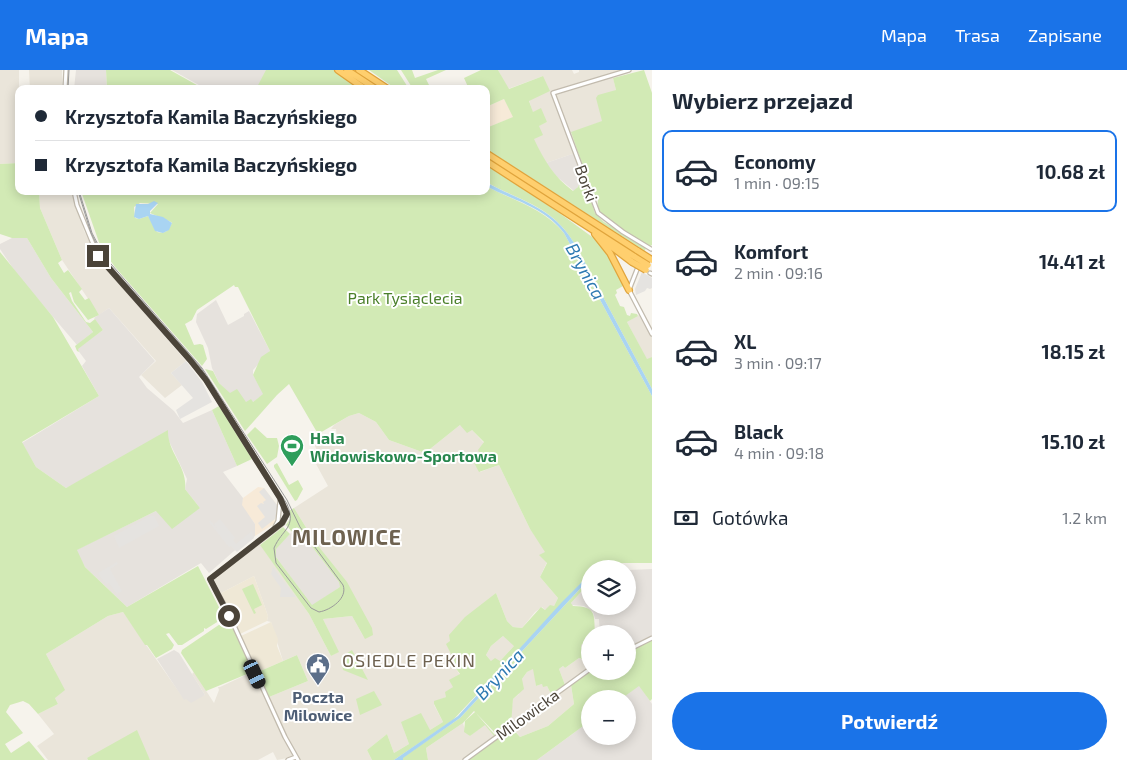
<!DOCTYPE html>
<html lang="pl">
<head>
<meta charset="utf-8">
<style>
	body { margin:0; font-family:"Exo 2",sans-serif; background:#f2f2f3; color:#1f2937; height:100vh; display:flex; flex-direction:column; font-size:19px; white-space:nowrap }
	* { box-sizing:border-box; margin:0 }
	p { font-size:16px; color:#747a83 }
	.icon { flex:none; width:28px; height:28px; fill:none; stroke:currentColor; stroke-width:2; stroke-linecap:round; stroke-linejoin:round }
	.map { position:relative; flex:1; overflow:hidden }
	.sheet { display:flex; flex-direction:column; background:#fff; width:475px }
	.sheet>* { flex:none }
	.top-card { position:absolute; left:15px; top:15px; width:475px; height:110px; border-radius:10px; box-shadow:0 2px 12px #0003; display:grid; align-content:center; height:110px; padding:0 20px; background:#fff }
	.controls { position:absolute; left:581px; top:490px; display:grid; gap:10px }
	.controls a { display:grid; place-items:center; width:55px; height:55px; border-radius:50%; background:#fff; box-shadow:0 2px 12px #0003; font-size:25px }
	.end { position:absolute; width:22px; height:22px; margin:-11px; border:6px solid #4b4439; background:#fff; box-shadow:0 0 0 2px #fff }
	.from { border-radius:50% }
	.car { position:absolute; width:15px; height:30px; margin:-15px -8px; border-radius:6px; box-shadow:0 0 4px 1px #0007; background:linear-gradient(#222 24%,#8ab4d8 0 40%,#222 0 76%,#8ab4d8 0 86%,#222 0) }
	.top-card b { display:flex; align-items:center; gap:18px; height:48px; font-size:19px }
	.top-card b+b { border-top:1px solid #e0e1e3 }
	.top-card i { width:12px; height:12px; background:#1f2937 }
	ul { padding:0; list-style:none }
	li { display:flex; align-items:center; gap:15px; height:82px; margin:0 10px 8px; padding:0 10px; border:2px solid transparent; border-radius:10px }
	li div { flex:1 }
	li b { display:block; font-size:19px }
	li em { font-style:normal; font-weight:700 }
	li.active { border-color:#1a73e8 }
	li>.icon { width:45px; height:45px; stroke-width:1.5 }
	h2 { padding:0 20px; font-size:22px; line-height:60px }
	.pay { display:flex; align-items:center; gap:12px; height:55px; padding:0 20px; font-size:19px }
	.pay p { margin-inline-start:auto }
	.primary-button { display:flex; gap:10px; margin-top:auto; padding:10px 20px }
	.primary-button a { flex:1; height:58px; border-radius:30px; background:#1a73e8; color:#fff; font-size:20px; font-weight:700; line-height:58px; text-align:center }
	header { display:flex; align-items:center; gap:30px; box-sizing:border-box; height:70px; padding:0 25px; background:#1a73e8; color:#fff }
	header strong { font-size:24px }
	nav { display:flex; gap:28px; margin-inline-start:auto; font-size:18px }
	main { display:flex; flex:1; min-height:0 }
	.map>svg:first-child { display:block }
	.residential { fill:#eae5da }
	.commercial { fill:#f7ead8 }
	.industrial { fill:#e6e2dd }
	.education { fill:#efe8d6 }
	.green { fill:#d2eab5; fill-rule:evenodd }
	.parking { fill:#e5e3e0 }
	.water { fill:#a9d4f2 }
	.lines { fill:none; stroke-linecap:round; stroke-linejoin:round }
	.tertiary-casing { stroke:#c2bbae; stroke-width:5.5 }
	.motorway-casing { stroke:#e0a43c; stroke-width:8 }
	.tertiary { stroke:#fff; stroke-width:3 }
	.motorway { stroke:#ffcf6e; stroke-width:5.5 }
	.tram { stroke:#9a9a9a; stroke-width:1 }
	.motorway-bridge-casing { stroke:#e0a43c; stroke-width:8; stroke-linecap:butt }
	.motorway-bridge { stroke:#ffcf6e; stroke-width:5.5 }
	.route { stroke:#4b4439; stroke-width:6 }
	.labels { text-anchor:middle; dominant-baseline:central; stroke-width:4; stroke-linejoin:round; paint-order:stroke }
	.street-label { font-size:16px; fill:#4b4439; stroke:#fff }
	.park-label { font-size:16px; fill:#4a7f2a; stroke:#fff }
	.leisure-label { font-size:16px; font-weight:bold; fill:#27864d; stroke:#fff; text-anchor:start }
	.service-label { font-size:16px; font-weight:bold; fill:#4e5e75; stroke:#fff }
	.water-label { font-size:18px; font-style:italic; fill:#2e7ab2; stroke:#fff }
	.neighbourhood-label { font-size:18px; letter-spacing:1px; fill:#6e6250; stroke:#fff }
	.district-label { font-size:21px; font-weight:bold; letter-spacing:1px; fill:#6e6250; stroke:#fff }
</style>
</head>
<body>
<header>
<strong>Mapa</strong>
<nav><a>Mapa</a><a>Trasa</a><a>Zapisane</a></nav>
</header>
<main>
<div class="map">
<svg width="652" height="690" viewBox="0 0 652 690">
	<rect width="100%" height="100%" fill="#f6f3ec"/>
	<path class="residential" d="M0,0H19V93L0,94Z
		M29,0H62V19H30Z
		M498,0H572L574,4L579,2V0H622L612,3L616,20L603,51L571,63L578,82L546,93L533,69L538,56L547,52L533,43L529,30L543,6L508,19Z
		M39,121H72L84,161L101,193L186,291L171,303L182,315L165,328L141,305L156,291L109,238L99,245L62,190L40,138Z
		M639,245L652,267V287L647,290L627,252Z
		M359,343L376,352L389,370L425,383L460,355L472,360L484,373L479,382L480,385L473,391L480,402L499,395L530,459L546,482L547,492L540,507L558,528L554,536L545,540L542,537L535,542L522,558L513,557L507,551L496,523L454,596L460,605L453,617L446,627L434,632V635L443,652L430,660H404L409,674L394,683L387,664L367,680L372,690H299L286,667L269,627L308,611L297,585L283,591L271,552L267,551L268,546L254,506L221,523L213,509L259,473L309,544L331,586L338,582L323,549L352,546L365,569L315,472L294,438L328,416L316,394L322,391L314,374L337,368L336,359H331L334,355L349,346Z
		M123,542L184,629L205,625L192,604L194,602L214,633L219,620L218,617H220L252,602L293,684L292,687L277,690L273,682L258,690H150L146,683L87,688L88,690H48L37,676L54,664L38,644L58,634L55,628V601L46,584L108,546Z
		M503,566L515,575L500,591H491L486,585L491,576Z
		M590,571V598L565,615L559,599L563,596L565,598L579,588L584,591L581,575Z
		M534,598L536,616L542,614L547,616L551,624L571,615L574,634L548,656L520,667L510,654L513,629L519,624L522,609L527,602Z
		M463,653L465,660L470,666L485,654L494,666L462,690H428L426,678Z"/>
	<path class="commercial" d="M504,29L514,47L486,58V37Z
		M258,417L264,418L278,436L274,454L255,466V454L241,435L243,428Z"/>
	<path class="industrial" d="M76,0H106L107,19H74Z
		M172,0H268L262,19H206Z
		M575,83L583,106L578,117L574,121L556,106L546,93Z
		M12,168H27L51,208L93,262L77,275L19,207L4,185L0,179V174Z
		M216,230L228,255L244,246V244L249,241L270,281L253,300V305L264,324L253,332H246L230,324L219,313L212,298L208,278L196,252L197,244Z
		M109,238L155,291L139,307L147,318L174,341L183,353L212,340L237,396L223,402L243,428L242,435L255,454V466L234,481L209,503L201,493L127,537L85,497L76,480L156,441L200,438L185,419L187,409L168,369L66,418L36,397L22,373L99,326L82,296L86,291L77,279L103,260L94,248Z
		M297,457L339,512L340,517L312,536L276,487L275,479Z
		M652,499V565L628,577V564H600L599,549H595L593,542L584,536L572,535L571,533L590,512V536H628V500Z
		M174,580L179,583L205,625L191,633L186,629L184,630L157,589Z
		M639,615L652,634V690H537L590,651V666H628V629H621Z"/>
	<path class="education" d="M254,506L268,546L267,551L240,564L221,523Z
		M271,552L278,569L277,576L283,591L258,602L241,566Z"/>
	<path class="green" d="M106,0H170L204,19H107Z
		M266,0H335L364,19H256Z
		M369,0H397L409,19H396Z
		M401,0H412L415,8L438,0H446L426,9L431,19H413Z
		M481,0H498L509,19L543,6L550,21L529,31L533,42L541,38L547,52L539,56L543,65L534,69C544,90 554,107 573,121L578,117L583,106L595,143L604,152L646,177L645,181L486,79V58L513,47L504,29L486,37V19H469L464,8Z
		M644,0L652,23V175L650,176C636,168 593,150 598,130L591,121L571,62L602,51L596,28L598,25L616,20L613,8Z
		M19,93V121H39L40,138L62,190L58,193L64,203L68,200L82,219L79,222L85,230L89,228L99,245L88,250L74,232L71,222L69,223L72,231L86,252L90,253L95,249L103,260L78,279L79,282L77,281L75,276L93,262L51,208L27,168H12L0,164V94Z
		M486,95L558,142L599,172L605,180L623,216L616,220L617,223L615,225L620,236L624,237L627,245L630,246L631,243L637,244L638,246L627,252L647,289L652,287V319L576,176C552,135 524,133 486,112Z
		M486,116C514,131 543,138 564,163L652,326V493H623L590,499V504L453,650L394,690H372L367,680L387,664L394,683L409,674L401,652L421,643L430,660L443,652L434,634V631L446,627L445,622L453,617L449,610L460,604L454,596L455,592L446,574L450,571L449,565L465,547L496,523L507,551L513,557L522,558L541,537L545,540L550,535L554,536L558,528L540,507L547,493L539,485L545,482L530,459L499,395L479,402L473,391L480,385L478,380L484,372L472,360L467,363L460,355L425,383L389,370L376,352L359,343L349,346L318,364L289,314L277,325L245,361L205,299L213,301L219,313L230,323L237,319L246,332L251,329L253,332L263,324L253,305L261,287L270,281L238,217H235L234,215L197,240L192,250L185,254L194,275L200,274L203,275L207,289L202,296L115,197L101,178L81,121H486ZM140,133L158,134L150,143L171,152L172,153C168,161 166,164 157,162L148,146L139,149L135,148L134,137ZM503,566L514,576L500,591L495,588L491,591L486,585L491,576Z
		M0,182L53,247L99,326L22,372L36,397L66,418L168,360C167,382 188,397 185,419L200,438L172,459L156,441L77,480L85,497L127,537L198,496L223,545L222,549L206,559L204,558V561L182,575H178L169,563L166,564L174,575L172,579L156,588L147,575H145L123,542L108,546L46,584L65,620L55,628L58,634L38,644L29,634L23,631L10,635L6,642L23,663L5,674L11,683L29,671L45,690H0Z
		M219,336L252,389L237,396L212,340Z
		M255,357L267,368H277L279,376L277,387L267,394L247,365Z
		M277,393L289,415L298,410L303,419L297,430L295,431L274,397V395Z
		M294,438L315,472L347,512L372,558L373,565L365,569L352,546L323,549L339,582L331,586L309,544L260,475L283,457L290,464L276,479V487L312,535L340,517L339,512L297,457L292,462L286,455L290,449L289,441Z
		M590,508V512L571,533L573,536C596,537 594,542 595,564H590V571L581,575L585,590L579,588L565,598L563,596L559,599L565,615L551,624L547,616L543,617L542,614L536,616L533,599L527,602L522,609L524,619L513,629L511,655L497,665L474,641L463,653L426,678L428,690H403L402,688L460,648Z
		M253,514L262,535L254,539L256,543L254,544L242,519Z
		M229,548L248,591L246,593L252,602L206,621L181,583L182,580Z
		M652,570V629L650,631L639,616L621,629H590V651L537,690H468L512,658L520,667L548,656L574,634L571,615L591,601H628V582Z
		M352,580L368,610L343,600L341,587Z
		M297,585L308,611L269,627L258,602Z
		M374,621L382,635L360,645L356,629Z
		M475,642L495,665V666L485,674L494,666L485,655L470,666L464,662L465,651Z
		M137,660L150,690H88L87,688Z"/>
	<path class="parking" d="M642,202L652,208V218L650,219L647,218L645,221L636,225L635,219Z
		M186,291L202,312L212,332L180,349L176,340L193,328L171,303Z
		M264,418L277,435V439L275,449L262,459L258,453L265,447L257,436L261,433L264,434L263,432L266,430L259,422Z
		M150,446H154L159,456L119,478L114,466Z
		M220,449L235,468L233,470L236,474L252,461L254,468L237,482L231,476L229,477L209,452L210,450L218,460L214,454Z
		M117,492L118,494L110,499L122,521L117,524L109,513L106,514L102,509L98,503Z
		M273,497L296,527H280L281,518L271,504Z"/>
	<path class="water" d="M486,112C523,133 553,136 576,176L652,319V326L564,163C544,137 514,131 486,116Z
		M154,131L158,133L150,141V144L163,147L172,153L169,160L163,163L155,161L148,146L139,149L134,147L136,134H148Z
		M590,504V508L460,648L403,688V690H394L458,646L562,532Z"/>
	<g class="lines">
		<g class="tertiary-casing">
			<path id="tertiary" d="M629,0L553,23L598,143L623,162L651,179
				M65,19L66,0
				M74,121L77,135L98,186L182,280L206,310L280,428L287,444L283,453L210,509L226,538L285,667L298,690
				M638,197L629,220L652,264
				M650,203L652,204
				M274,459L278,451L280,431
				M628,580L652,568
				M288,690L296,687
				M465,690L590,599"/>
		</g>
		<g class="motorway-casing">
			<path id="motorway" d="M338,0L365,19
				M347,0L376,19
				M359,0L388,19
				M486,83L638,181
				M486,91L635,187
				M595,164L610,183L629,220
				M604,171L632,192"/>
		</g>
		<use href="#tertiary" class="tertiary"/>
		<use href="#motorway" class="motorway"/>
		<path class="tram" d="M68,19L69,0
			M78,121L91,163L103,187L201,298L287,434C297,458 282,459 274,478L276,493L311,538L319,542C331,540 348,528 343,515L300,457L287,430L202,298L104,186L92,163L79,121"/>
		<g class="motorway-bridge-casing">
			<path id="motorway-bridge" d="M638,181L652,190
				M635,187L648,195
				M632,192L646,200"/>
		</g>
		<use href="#motorway-bridge" class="motorway-bridge"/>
	</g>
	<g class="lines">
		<path class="route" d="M98,186L190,290L206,310L280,428L287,444L282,453L210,509L229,546"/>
	</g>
	<defs>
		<g id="stadium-pin" transform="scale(1.25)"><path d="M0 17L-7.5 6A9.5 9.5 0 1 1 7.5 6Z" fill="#2e9e5b" stroke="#fff"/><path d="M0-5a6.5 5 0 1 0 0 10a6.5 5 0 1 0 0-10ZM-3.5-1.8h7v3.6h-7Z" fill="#fff"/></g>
		<g id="civic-pin" transform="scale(1.25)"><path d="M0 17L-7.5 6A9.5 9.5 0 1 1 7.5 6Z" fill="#5c6f8a" stroke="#fff"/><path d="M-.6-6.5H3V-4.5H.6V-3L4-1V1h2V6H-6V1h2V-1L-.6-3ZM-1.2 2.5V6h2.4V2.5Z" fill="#fff"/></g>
	</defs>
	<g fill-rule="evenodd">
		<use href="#stadium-pin" x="292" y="376"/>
		<use href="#civic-pin" x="318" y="595"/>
	</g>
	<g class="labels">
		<g class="street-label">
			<text transform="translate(587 113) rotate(70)">Borki</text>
			<text transform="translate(527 644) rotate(-36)">Milowicka</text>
		</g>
		<g class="park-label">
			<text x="405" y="227">Park Tysiąclecia</text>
		</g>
		<g class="leisure-label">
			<text x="310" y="367">Hala<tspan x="310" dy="18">Widowiskowo-Sportowa</tspan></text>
		</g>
		<g class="service-label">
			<text x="318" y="626">Poczta<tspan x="318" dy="18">Milowice</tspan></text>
		</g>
		<g class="water-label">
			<text transform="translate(586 201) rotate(61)">Brynica</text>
			<text transform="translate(499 604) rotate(-47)">Brynica</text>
		</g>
		<g class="neighbourhood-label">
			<text x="409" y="590">OSIEDLE PEKIN</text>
		</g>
		<g class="district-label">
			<text x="347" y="466">MILOWICE</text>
		</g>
	</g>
</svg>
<div class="controls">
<a><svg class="icon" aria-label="layers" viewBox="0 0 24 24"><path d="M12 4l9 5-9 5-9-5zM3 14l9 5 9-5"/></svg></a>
<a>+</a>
<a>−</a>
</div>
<i class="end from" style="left:229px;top:546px"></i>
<i class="end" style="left:98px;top:186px"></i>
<i class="car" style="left:255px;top:604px;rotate:155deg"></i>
<div class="top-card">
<b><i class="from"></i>Krzysztofa Kamila Baczyńskiego</b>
<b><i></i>Krzysztofa Kamila Baczyńskiego</b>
</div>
</div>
<section class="sheet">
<h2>Wybierz przejazd</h2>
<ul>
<li class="active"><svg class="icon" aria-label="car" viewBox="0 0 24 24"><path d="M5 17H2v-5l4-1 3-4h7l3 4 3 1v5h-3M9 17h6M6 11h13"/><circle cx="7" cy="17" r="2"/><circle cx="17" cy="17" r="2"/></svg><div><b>Economy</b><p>1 min · 09:15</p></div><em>10.68 zł</em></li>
<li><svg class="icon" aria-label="car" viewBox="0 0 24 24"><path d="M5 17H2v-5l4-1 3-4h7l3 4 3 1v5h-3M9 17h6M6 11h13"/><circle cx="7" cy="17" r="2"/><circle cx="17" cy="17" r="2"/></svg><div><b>Komfort</b><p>2 min · 09:16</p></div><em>14.41 zł</em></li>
<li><svg class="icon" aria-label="car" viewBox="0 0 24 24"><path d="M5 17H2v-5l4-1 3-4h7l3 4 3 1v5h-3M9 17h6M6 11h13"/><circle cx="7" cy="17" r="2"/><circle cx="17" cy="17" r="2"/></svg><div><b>XL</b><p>3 min · 09:17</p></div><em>18.15 zł</em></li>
<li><svg class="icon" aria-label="car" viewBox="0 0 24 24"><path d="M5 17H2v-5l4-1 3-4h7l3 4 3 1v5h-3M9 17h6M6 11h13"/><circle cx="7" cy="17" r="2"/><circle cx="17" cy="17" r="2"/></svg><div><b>Black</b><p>4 min · 09:18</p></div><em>15.10 zł</em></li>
</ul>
<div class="pay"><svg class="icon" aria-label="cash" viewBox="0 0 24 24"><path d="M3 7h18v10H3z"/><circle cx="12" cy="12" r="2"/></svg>Gotówka<p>1.2 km</p></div>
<div class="primary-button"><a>Potwierdź</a></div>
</section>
</main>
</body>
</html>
